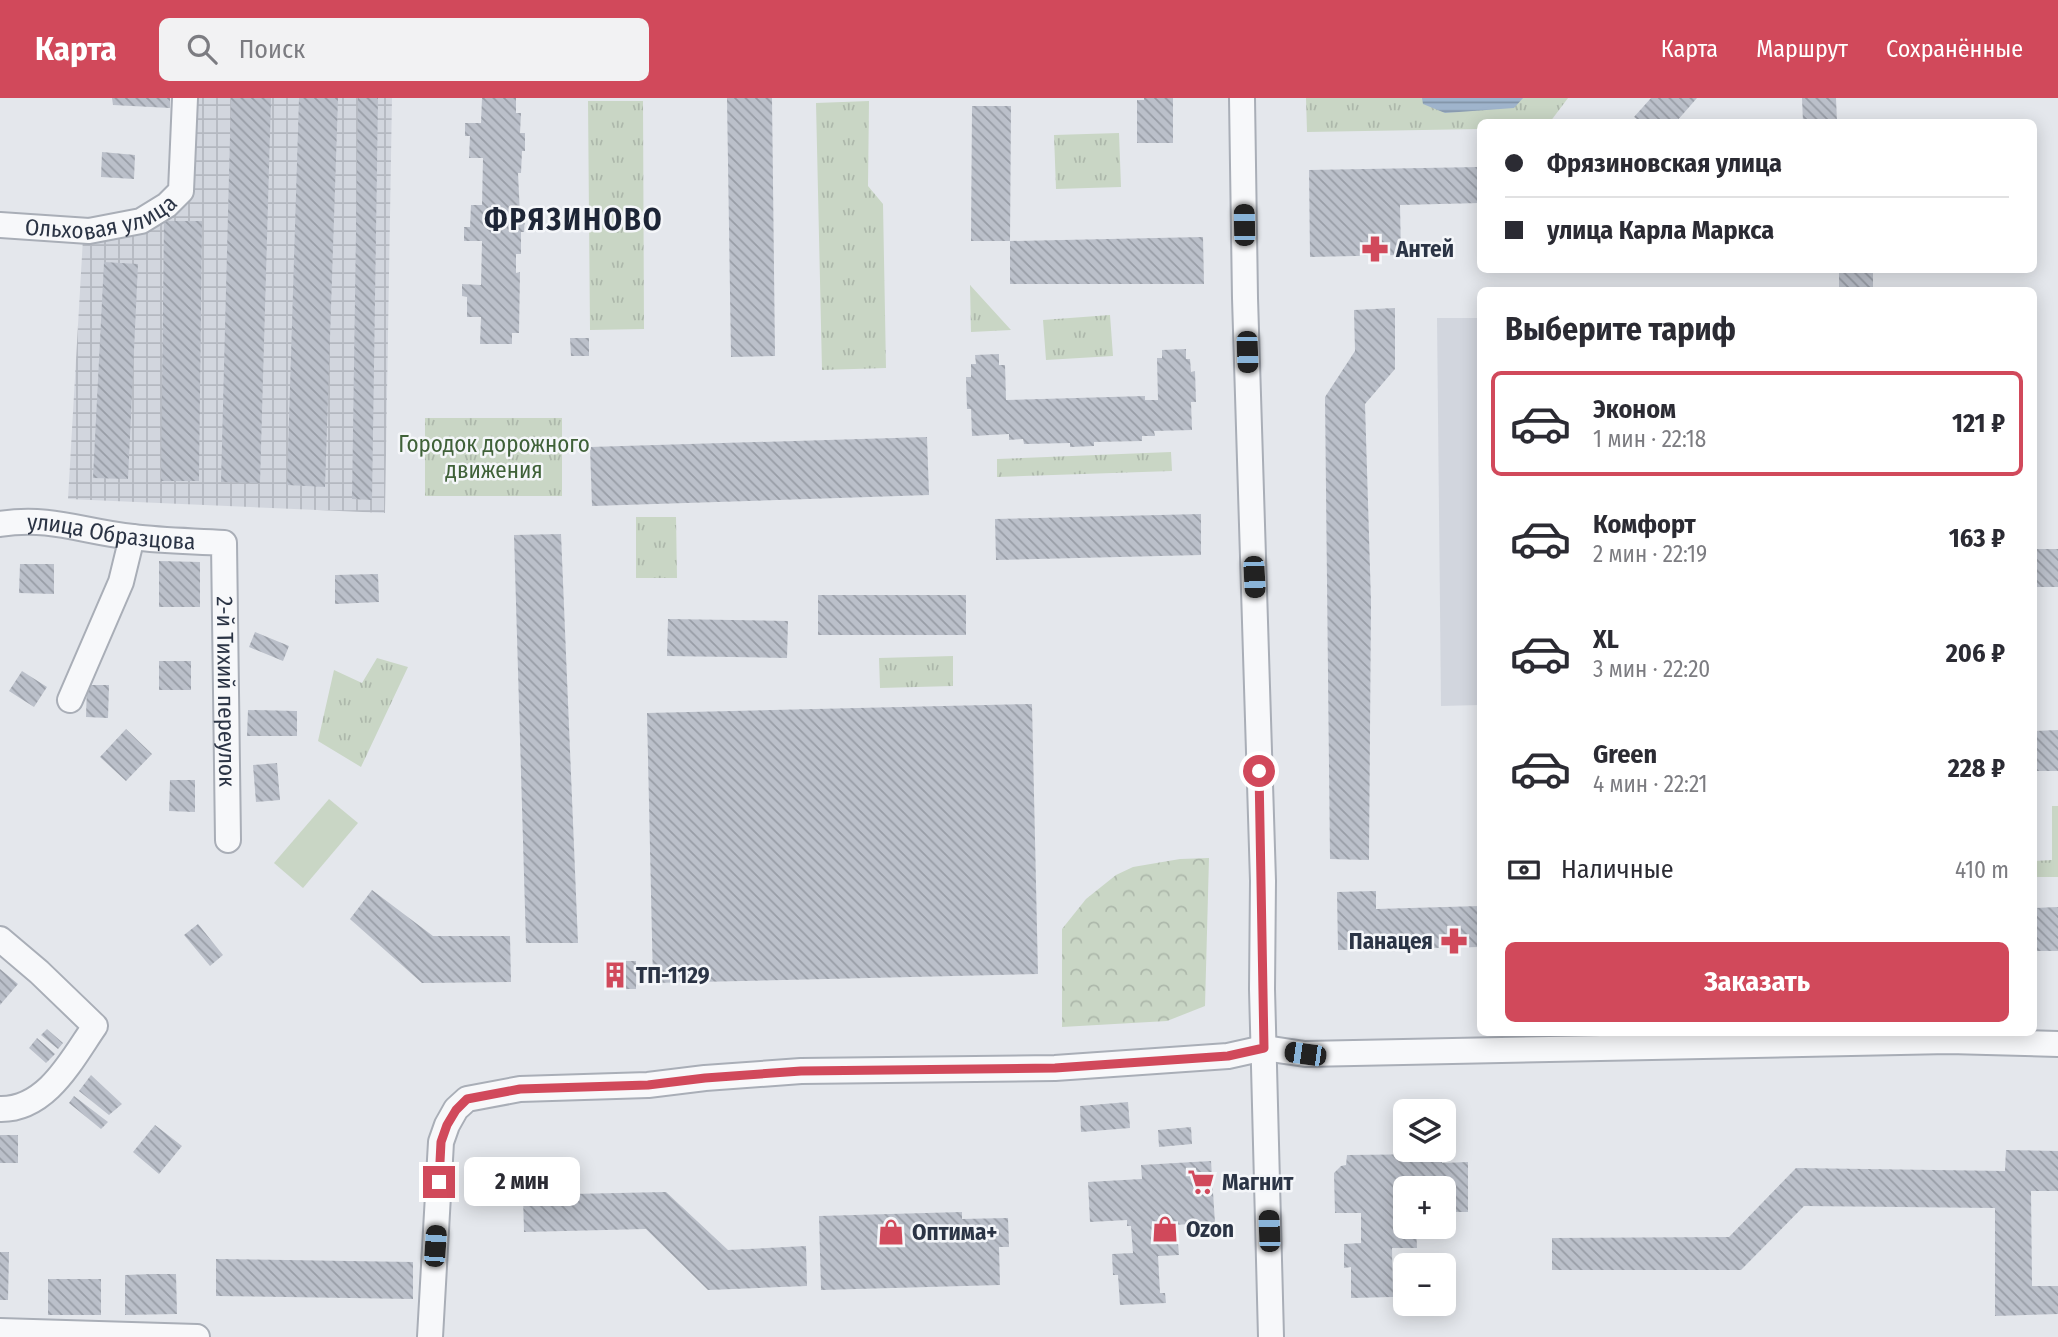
<!DOCTYPE html>
<html lang="ru">
<head>
<meta charset="utf-8">
<style>
	body { margin:0; font-family:"Fira Sans Condensed",sans-serif; background:#f2f2f3; color:#2b2b33; height:100vh; display:flex; flex-direction:column; font-size:26px; white-space:nowrap }
	* { box-sizing:border-box; margin:0 }
	p { font-size:23px; color:#7c7c81 }
	.icon { flex:none; width:38px; height:38px; fill:none; stroke:currentColor; stroke-width:2; stroke-linecap:round; stroke-linejoin:round }
	.map { position:relative; flex:1; overflow:hidden }
	.panel { position:absolute; left:1477px; top:189px; width:560px; height:749px; display:flex; flex-direction:column; background:#fff; border-radius:10px; box-shadow:0 4px 18px #0003 }
	.panel>* { flex:none }
	.hud { position:absolute; left:1477px; top:21px; width:560px; height:154px; border-radius:10px; box-shadow:0 4px 18px #0003; display:grid; align-content:center; height:154px; padding:0 28px; background:#fff }
	.tools { position:absolute; left:1393px; top:1001px; display:grid; gap:14px }
	.tools a { display:grid; place-items:center; width:63px; height:63px; border-radius:10px; background:#fff; box-shadow:0 4px 18px #0003; font-size:35px }
	.end { position:absolute; width:32px; height:32px; margin:-16px; border:9px solid #d1495b; background:#fff; box-shadow:0 0 0 4px #fff }
	.from { border-radius:50% }
	.bubble { position:absolute; height:49px; border-radius:10px; background:#fff; box-shadow:0 4px 18px #0003; font-size:23px; font-weight:700; line-height:49px; text-align:center }
	.car { position:absolute; width:21px; height:42px; margin:-21px -10px; border-radius:9px; box-shadow:0 0 5px 2px #0007; background:linear-gradient(#222 24%,#8ab4d8 0 40%,#222 0 76%,#8ab4d8 0 86%,#222 0) }
	.hud b { display:flex; align-items:center; gap:24px; height:66px; font-size:26px }
	.hud b+b { border-top:2px solid #e1e1e2 }
	.hud i { width:18px; height:18px; background:#2b2b33 }
	ul { padding:0; list-style:none }
	li { display:flex; align-items:center; gap:21px; height:105px; margin:0 14px 10px; padding:0 14px; border:4px solid transparent; border-radius:10px }
	li div { flex:1 }
	li b { display:block; font-size:26px }
	li em { font-style:normal; font-weight:700 }
	li.active { border-color:#d1495b }
	li>.icon { width:63px; height:63px; stroke-width:1.5 }
	h2 { padding:0 28px; font-size:32px; line-height:84px }
	.pay { display:flex; align-items:center; gap:18px; height:77px; padding:0 28px; font-size:26px }
	.pay p { margin-inline-start:auto }
	.cta { display:flex; gap:14px; margin-top:auto; padding:14px 28px }
	.cta a { flex:1; height:80px; border-radius:10px; background:#d1495b; color:#fff; font-size:28px; font-weight:700; line-height:80px; text-align:center }
	header { display:flex; align-items:center; gap:42px; box-sizing:border-box; height:98px; padding:0 35px; background:#d1495b; color:#fff }
	header strong { font-size:33px }
	nav { display:flex; gap:38px; margin-inline-start:auto; font-size:24px }
	.search { width:490px; height:63px; background:#f2f2f3; display:flex; align-items:center; gap:18px; box-sizing:border-box; padding:0 24px; border-radius:10px; color:#7c7c81; font-size:26px }
	.map>svg:first-child { display:block }
	.built { fill:#d2d6de }
	.industrial { fill:url(#industrial-grid) }
	.forest { fill:url(#forest-crowns) }
	.park { fill:url(#park-tufts) }
	.garden { fill:#c9d6c5 }
	.water { fill:url(#water-rules) }
	.building { fill:url(#building-back-hatch) }
	.lines { fill:none; stroke-linecap:round; stroke-linejoin:round }
	.minor-casing { stroke:#a9aeb7; stroke-width:28 }
	.minor { stroke:#f7f8fa; stroke-width:24 }
	.route { stroke:#d1495b; stroke-width:9 }
	.labels { text-anchor:middle; dominant-baseline:central; stroke-width:5; stroke-linejoin:round; paint-order:stroke }
	.street-label { font-size:23px; fill:#2b3445; stroke:#f4f6f9 }
	.poi-label { font-size:23px; font-weight:bold; fill:#2b3445; stroke:#f4f6f9; text-anchor:start }
	.park-label { font-size:23px; fill:#3f6138; stroke:#f4f6f9 }
	.district-label { font-size:30px; font-weight:bold; letter-spacing:2px; fill:#1d2536; stroke:#f4f6f9 }
</style>
</head>
<body>
<header>
<strong>Карта</strong>
<div class="search"><svg class="icon" aria-label="search" viewBox="0 0 24 24"><circle cx="10" cy="10" r="6"/><path d="M15 15l6 6"/></svg>Поиск</div>
<nav><a>Карта</a><a>Маршрут</a><a>Сохранённые</a></nav>
</header>
<div class="map">
<svg width="2058" height="1239" viewBox="0 0 2058 1239">
	<defs>
		<pattern id="industrial-grid" width="8" height="8" patternUnits="userSpaceOnUse" patternTransform="scale(1.75)"><rect width="8" height="8" fill="#d2d6de"/><path d="M0 4h8M4 0v8" fill="none" stroke="#b4b8c0"/></pattern>
		<pattern id="forest-crowns" width="20" height="18" patternUnits="userSpaceOnUse" patternTransform="scale(1.75)"><rect width="20" height="18" fill="#c9d6c5"/><path d="M2 6a3 3 0 1 1 6 0M12 15a3 3 0 1 1 6 0" fill="none" stroke="#adb8ab"/></pattern>
		<pattern id="park-tufts" width="24" height="20" patternUnits="userSpaceOnUse" patternTransform="scale(1.75)"><rect width="24" height="20" fill="#c9d6c5"/><path d="M3 7l-1-3M5 7V3M7 7l1-3M15 17l-1-3M17 17v-4M19 17l1-3" fill="none" stroke="#adb8ab"/></pattern>
		<pattern id="water-rules" width="6" height="5" patternUnits="userSpaceOnUse" patternTransform="scale(1.75)"><rect width="6" height="5" fill="#9fb4cc"/><path d="M0 2.5h6" fill="none" stroke="#8293a7"/></pattern>
		<pattern id="building-back-hatch" width="6" height="6" patternUnits="userSpaceOnUse" patternTransform="scale(1.75)"><rect width="6" height="6" fill="#bbc0ca"/><path d="M-1 5l2 2M0 0l6 6M5-1l2 2" fill="none" stroke="#989da6"/></pattern>
	</defs>
	<rect width="100%" height="100%" fill="#e4e7ec"/>
	<path class="built" d="M1437,220H1480V607L1441,608Z"/>
	<path class="industrial" d="M191,0H392L385,415L68,401L83,140L170,113Z"/>
	<path class="forest" d="M1209,760L1205,908L1167,923L1062,929V831L1086,801L1116,777L1133,769L1180,761Z"/>
	<path class="park" d="M1306,0H1568L1550,24H1480V31L1307,34Z
		M588,3H643L644,231L590,232Z
		M869,3L868,88L883,106L886,270L822,272L816,5Z
		M1119,35L1121,89L1056,91L1054,37Z
		M970,187L1011,232L971,234Z
		M1110,217L1113,258L1046,262L1043,222Z
		M425,320H562V398H425Z
		M1171,354L1172,373L997,379V361Z
		M636,419H676L677,480H636Z
		M953,558V588L880,590L879,560Z
		M377,560L408,569L361,669L318,643L334,572L362,585Z
		M2052,708H2058V779H2034V763L2052,762Z"/>
	<path class="garden" d="M329,701L358,725L303,790L274,765Z"/>
	<path class="water" d="M1422,0H1523L1514,10L1445,15L1423,6Z"/>
	<path class="building" d="M112,0H170V10L113,7Z
		M231,0H271L260,385L221,384Z
		M299,0H338L325,389L287,387Z
		M358,0H378L372,402L352,401Z
		M482,0H516V15H521L520,35H525V53H522L521,75H518L520,117H525L524,134H521V156H516V175L520,174L519,235H512V246H480L481,219H467V199L462,198V186L481,187L482,143H464V129H470L471,107H482L483,60H469L470,38H465V25H481Z
		M727,0H772L775,258L731,259Z
		M1144,0H1173V45H1137V2H1144Z
		M1651,0H1697L1676,24H1641L1634,19Z
		M1802,0H1836L1837,24H1803Z
		M972,8H1011L1010,143H971Z
		M102,54L135,57L134,81L101,79Z
		M1480,69V105L1400,107L1401,157L1310,159L1309,72Z
		M164,123H202L199,383H161Z
		M1203,139L1204,186H1010V143Z
		M104,164L138,166L128,381L93,380Z
		M1839,172H1873V192H1839Z
		M1395,210V271L1365,306L1371,504L1369,762L1330,761L1325,299L1355,253L1354,212Z
		M570,240H589V258H571Z
		M1186,251V261H1190L1191,274L1195,273L1196,304H1191L1192,332L1154,333L1155,338H1142V343L1094,344V348L1070,349V345L1024,346L1023,341L1009,342V336L972,338L971,311H967L966,279H971V266H976L975,257L999,256V267H1005L1006,302L1145,298V302H1158L1157,260H1162V252Z
		M927,339L929,397L592,408L590,349Z
		M1201,416V457L996,462L995,421Z
		M561,436L578,845H526L514,437Z
		M2034,451H2058V489H2034Z
		M159,463L200,464V509H159Z
		M20,466H54V496L19,495Z
		M378,476L379,504L335,506V477Z
		M818,497H966V537H818Z
		M668,521L788,523L787,560L667,558Z
		M255,534L289,548L283,563L249,549Z
		M159,563H191V592H159Z
		M22,573L47,589L34,609L9,593Z
		M87,587H109L108,620L86,619Z
		M1032,606L1038,876L653,885L647,615Z
		M248,612L297,613V638H247Z
		M126,631L152,656L126,683L100,659Z
		M2058,632V673H2034V633Z
		M277,665L280,702L256,704L253,667Z
		M170,682H195V714L169,713Z
		M372,792L433,838H510L511,884L422,885L350,821Z
		M1376,793V811L1480,808V849L1338,852L1337,794Z
		M2058,809V853H2034V810Z
		M198,826L223,857L210,868L184,837Z
		M608,863H621V890H608Z
		M624,863H636V891H624Z
		M0,871L18,886L0,907Z
		M47,931L63,945L58,951L41,937Z
		M37,940L55,956L46,965L29,950Z
		M91,977L122,1006L109,1017L79,993Z
		M74,998L108,1024L101,1031L69,1005Z
		M1128,1004L1130,1030L1081,1034L1080,1008Z
		M155,1027L182,1048L159,1076L133,1054Z
		M1191,1029L1192,1046L1159,1049L1158,1032Z
		M0,1037H18V1065H0Z
		M2006,1052L2058,1053V1093H2031L2032,1188H2058V1216L1995,1218V1110L1804,1108L1741,1172H1552V1140L1729,1139L1796,1070L2005,1073Z
		M1441,1056L1442,1065L1468,1064V1114H1444V1090H1405V1129H1416L1417,1150H1392L1393,1199L1351,1200V1169L1344,1170V1146L1361,1145V1115H1335L1334,1075L1341,1068L1346,1067L1347,1057Z
		M1211,1063L1215,1125L1171,1127L1172,1135L1177,1134L1179,1157L1158,1158L1160,1195H1165L1166,1205L1120,1207L1118,1177H1113L1112,1156L1133,1155L1131,1128H1127V1122L1090,1124L1088,1084L1142,1081L1141,1067Z
		M666,1094L728,1152L806,1148L807,1188L708,1192L646,1131L524,1134L523,1097Z
		M962,1114V1121L1008,1120L1009,1149H999L1000,1187L821,1192L819,1118Z
		M0,1154H9L8,1202H0Z
		M216,1161L413,1164V1201L216,1198Z
		M152,1176H176L177,1216L125,1217V1177Z
		M48,1181H101V1217H48Z"/>
	<g class="lines">
		<g class="minor-casing">
			<g id="minor">
				<path d="M1242,0L1245,200L1263,783L1262,891L1271,1239"/>
				<path id="s1" d="M0,127L89,133L141,123L167,107L181,93L185,0"/>
				<path id="s2" d="M0,426C51,418 84,434 133,439C163,443 194,443 224,445L228,742"/>
				<path d="M70,602L121,484L132,439"/>
				<path d="M0,841L39,874L95,928C72,961 47,1012 0,1011"/>
				<path d="M0,1233L197,1239"/>
				<path d="M430,1239L441,1044L447,1027L456,1011L467,1001L520,991L648,987L705,980L801,973L1055,970L1228,958L1264,950L1305,956L1949,943L2058,946"/>
			</g>
		</g>
		<use href="#minor" class="minor"/>
	</g>
	<g class="lines">
		<path class="route" d="M439,1084L441,1044L447,1027L456,1012L467,1001L520,991L648,987L705,980L801,973L1055,970L1228,958L1264,950L1259,673"/>
	</g>
	<defs>
		<g id="pharmacy-bare" transform="scale(2.1)"><path d="M-2-6h4v4h4v4h-4v4h-4v-4h-4v-4h4Z" fill="#d1495b" stroke="#f4f6f9" stroke-width="2.5" paint-order="stroke"/></g>
		<g id="building-bare" transform="scale(2.1)"><path d="M-4-6H4V6H1V3H-1V6H-4ZM-2.5-4.3h1.7v1.8h-1.7ZM.8-4.3h1.7v1.8H.8ZM-2.5-1h1.7V.8h-1.7ZM.8-1h1.7V.8H.8Z" fill="#d1495b" stroke="#f4f6f9" stroke-width="2.5" paint-order="stroke"/></g>
		<g id="supermarket-bare" transform="scale(2.1)"><path d="M-6-5.5h2.5l.6 2H6L4.5 2H-2.5L-4.4-4H-6ZM-1.5 3.2a1.3 1.3 0 1 0 .1 0ZM3 3.2a1.3 1.3 0 1 0 .1 0Z" fill="#d1495b" stroke="#f4f6f9" stroke-width="2.5" paint-order="stroke"/></g>
		<g id="shop-bare" transform="scale(2.1)"><path d="M-5-2.5h2.3a2.7 3.5 0 0 1 5.4 0H5L5.5 6h-11ZM-1.5-2.5h3a1.5 2.3 0 0 0-3 0Z" fill="#d1495b" stroke="#f4f6f9" stroke-width="2.5" paint-order="stroke"/></g>
	</defs>
	<g fill-rule="evenodd">
		<use href="#pharmacy-bare" x="1375" y="151"/>
		<use href="#pharmacy-bare" x="1454" y="843"/>
		<use href="#building-bare" x="615" y="877"/>
		<use href="#supermarket-bare" x="1201" y="1084"/>
		<use href="#shop-bare" x="1165" y="1131"/>
		<use href="#shop-bare" x="891" y="1134"/>
	</g>
	<g class="labels">
		<g class="street-label">
			<text stroke="none"><textPath href="#s1" startOffset="103">Ольховая улица</textPath></text>
			<text stroke="none"><textPath href="#s2" startOffset="112">улица Образцова</textPath></text>
			<text stroke="none"><textPath href="#s2" startOffset="374">2-й Тихий переулок</textPath></text>
		</g>
		<g class="poi-label">
			<text x="1396" y="151">Антей</text>
			<text x="1433" y="843" text-anchor="end">Панацея</text>
			<text x="636" y="877">ТП-1129</text>
			<text x="1222" y="1084">Магнит</text>
			<text x="1186" y="1131">Ozon</text>
			<text x="912" y="1134">Оптима+</text>
		</g>
		<g class="park-label">
			<text x="494" y="346">Городок дорожного<tspan x="494" dy="26">движения</tspan></text>
		</g>
		<g class="district-label">
			<text x="574" y="122">ФРЯЗИНОВО</text>
		</g>
	</g>
</svg>
<div class="tools">
<a><svg class="icon" aria-label="layers" viewBox="0 0 24 24"><path d="M12 4l9 5-9 5-9-5zM3 14l9 5 9-5"/></svg></a>
<a>+</a>
<a>−</a>
</div>
<i class="end from" style="left:1259px;top:673px"></i>
<i class="end" style="left:439px;top:1084px"></i>
<div class="bubble" style="left:464px;top:1059px;width:116px">2 мин</div>
<i class="car" style="left:1244px;top:127px;rotate:359deg"></i>
<i class="car" style="left:1247px;top:254px;rotate:178deg"></i>
<i class="car" style="left:1254px;top:479px;rotate:177deg"></i>
<i class="car" style="left:1305px;top:956px;rotate:278deg"></i>
<i class="car" style="left:1269px;top:1133px;rotate:358deg"></i>
<i class="car" style="left:435px;top:1148px;rotate:4deg"></i>
<div class="hud">
<b><i class="from"></i>Фрязиновская улица</b>
<b><i></i>улица Карла Маркса</b>
</div>
<section class="panel">
<h2>Выберите тариф</h2>
<ul>
<li class="active"><svg class="icon" aria-label="car" viewBox="0 0 24 24"><path d="M5 17H2v-5l4-1 3-4h7l3 4 3 1v5h-3M9 17h6M6 11h13"/><circle cx="7" cy="17" r="2"/><circle cx="17" cy="17" r="2"/></svg><div><b>Эконом</b><p>1 мин · 22:18</p></div><em>121 ₽</em></li>
<li><svg class="icon" aria-label="car" viewBox="0 0 24 24"><path d="M5 17H2v-5l4-1 3-4h7l3 4 3 1v5h-3M9 17h6M6 11h13"/><circle cx="7" cy="17" r="2"/><circle cx="17" cy="17" r="2"/></svg><div><b>Комфорт</b><p>2 мин · 22:19</p></div><em>163 ₽</em></li>
<li><svg class="icon" aria-label="car" viewBox="0 0 24 24"><path d="M5 17H2v-5l4-1 3-4h7l3 4 3 1v5h-3M9 17h6M6 11h13"/><circle cx="7" cy="17" r="2"/><circle cx="17" cy="17" r="2"/></svg><div><b>XL</b><p>3 мин · 22:20</p></div><em>206 ₽</em></li>
<li><svg class="icon" aria-label="car" viewBox="0 0 24 24"><path d="M5 17H2v-5l4-1 3-4h7l3 4 3 1v5h-3M9 17h6M6 11h13"/><circle cx="7" cy="17" r="2"/><circle cx="17" cy="17" r="2"/></svg><div><b>Green</b><p>4 мин · 22:21</p></div><em>228 ₽</em></li>
</ul>
<div class="pay"><svg class="icon" aria-label="cash" viewBox="0 0 24 24"><path d="M3 7h18v10H3z"/><circle cx="12" cy="12" r="2"/></svg>Наличные<p>410 m</p></div>
<div class="cta"><a>Заказать</a></div>
</section>
</div>
</body>
</html>
